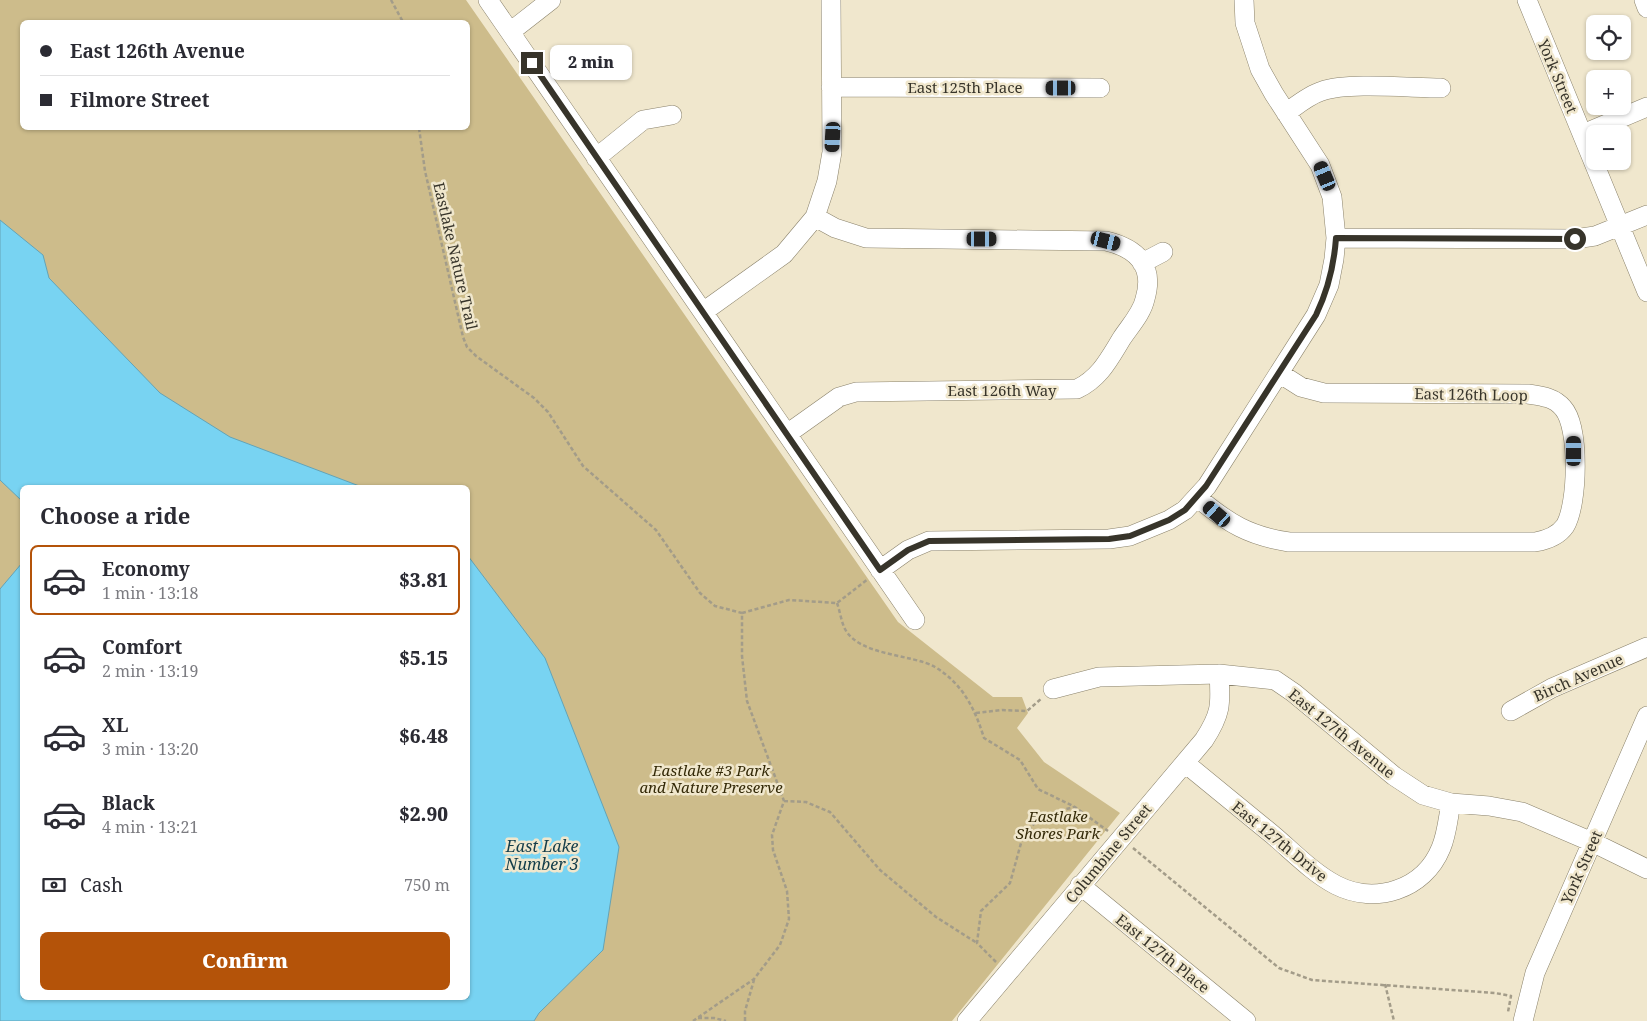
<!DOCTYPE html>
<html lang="en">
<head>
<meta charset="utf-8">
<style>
	body { margin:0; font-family:"Noto Serif",serif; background:#f2f2f3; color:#2b2b33; height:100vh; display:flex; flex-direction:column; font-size:19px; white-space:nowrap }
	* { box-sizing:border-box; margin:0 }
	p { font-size:16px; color:#7c7c81 }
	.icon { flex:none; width:28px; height:28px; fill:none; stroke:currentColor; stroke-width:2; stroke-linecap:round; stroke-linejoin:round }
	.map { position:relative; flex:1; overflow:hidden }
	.drawer { position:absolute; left:20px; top:485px; width:450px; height:515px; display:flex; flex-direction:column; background:#fff; border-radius:8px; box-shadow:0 1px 4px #0004 }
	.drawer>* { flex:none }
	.hud { position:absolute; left:20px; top:20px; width:450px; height:110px; border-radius:8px; box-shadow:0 1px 4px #0004; display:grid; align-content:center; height:110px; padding:0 20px; background:#fff }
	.fabs { position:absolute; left:1586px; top:15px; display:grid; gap:10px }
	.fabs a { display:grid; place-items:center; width:45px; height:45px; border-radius:8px; background:#fff; box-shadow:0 1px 4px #0004; font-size:25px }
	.end { position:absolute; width:22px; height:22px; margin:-11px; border:6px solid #37342a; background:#fff; box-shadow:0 0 0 2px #fff }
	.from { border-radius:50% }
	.bubble { position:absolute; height:35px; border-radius:8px; background:#fff; box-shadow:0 1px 4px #0004; font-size:16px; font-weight:800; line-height:35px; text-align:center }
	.car { position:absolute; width:15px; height:30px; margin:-15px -8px; border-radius:6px; box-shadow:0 0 4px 1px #0007; background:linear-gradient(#222 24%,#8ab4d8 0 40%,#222 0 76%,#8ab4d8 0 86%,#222 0) }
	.hud b { display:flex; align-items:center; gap:18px; height:48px; font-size:19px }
	.hud b+b { border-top:1px solid #e1e1e2 }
	.hud i { width:12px; height:12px; background:#2b2b33 }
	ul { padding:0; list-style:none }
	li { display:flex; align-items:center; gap:15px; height:70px; margin:0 10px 8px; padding:0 10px; border:2px solid transparent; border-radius:8px }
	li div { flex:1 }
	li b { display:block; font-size:19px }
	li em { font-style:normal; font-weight:800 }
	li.on { border-color:#b45309 }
	li>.icon { width:45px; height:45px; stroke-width:1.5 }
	h2 { padding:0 20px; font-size:22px; line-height:60px }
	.pay { display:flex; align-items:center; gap:12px; height:55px; padding:0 20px; font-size:19px }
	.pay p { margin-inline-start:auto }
	.cta { display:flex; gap:10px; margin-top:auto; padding:10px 20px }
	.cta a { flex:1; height:58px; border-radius:8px; background:#b45309; color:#fff; font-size:20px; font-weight:800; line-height:58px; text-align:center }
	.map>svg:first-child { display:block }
	.green { fill:#cdbc8b; fill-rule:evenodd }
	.water { fill:#78d3f2; stroke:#64a3b6 }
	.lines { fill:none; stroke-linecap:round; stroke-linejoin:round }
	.minor-casing { stroke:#8a826b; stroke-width:20 }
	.path { stroke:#a39c89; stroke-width:2.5; stroke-dasharray:4 2.5; stroke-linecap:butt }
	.minor { stroke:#fff; stroke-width:19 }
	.route { stroke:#37342a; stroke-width:6 }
	.labels { text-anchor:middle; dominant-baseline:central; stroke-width:5; stroke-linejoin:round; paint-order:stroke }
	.street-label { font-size:15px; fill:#37342a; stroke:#f0e7cd }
	.park-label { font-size:15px; font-style:italic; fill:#332907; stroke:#f0e7cd }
	.water-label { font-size:16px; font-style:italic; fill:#133d4a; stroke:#f0e7cd }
</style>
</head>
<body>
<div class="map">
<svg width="1647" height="1021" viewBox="0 0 1647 1021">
	<rect width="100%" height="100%" fill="#f0e7cd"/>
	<path class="green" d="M0,0H466L898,622L993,697H1022L1028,713L1017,728L1044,762L1120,813L952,1021H0ZM22,22H468V128H22ZM22,488H468V998H22Z"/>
	<path class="water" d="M0,220L43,255L49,278L160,393L230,437L362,487L22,488V501L0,480Z
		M468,556L545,658L619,847L603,950L539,1013L534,1021H0V589L22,563V998H468Z"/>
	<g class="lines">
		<g class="minor-casing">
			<path id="minor" d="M488,0L915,620
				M1527,0L1647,292
				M1644,0L1647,8
				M510,32L551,0
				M831,87L1100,88
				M1286,113C1297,105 1309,95 1322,91C1349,82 1411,88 1441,88
				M1583,134L1647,107
				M596,158L643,120L672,115
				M1336,238L1575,239L1595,236L1647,215
				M1142,263L1163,252
				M703,312L784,254L815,217L827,181L832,152L831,0
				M787,434L839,397L856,392L1077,389C1100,378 1109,359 1122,338C1130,326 1142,313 1145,299C1155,265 1136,248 1106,241L866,238L835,228L815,217
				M1198,498C1228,523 1249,536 1289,542H1535C1547,540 1558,536 1565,526C1578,505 1580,427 1563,408C1554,397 1541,396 1528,394L1324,393L1301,387L1279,373
				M880,570L908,550L929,541L1109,539L1130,536L1169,520L1185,510L1207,486L1316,315L1329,285L1334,259L1336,238L1332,197L1320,165L1274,94L1260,69L1245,23L1244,0
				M1053,689L1099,677L1219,674L1275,680L1294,693L1394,776L1423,795L1451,803L1489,806L1522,812L1592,842L1647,869
				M1511,711L1552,688L1647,647
				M1185,763C1214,787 1244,811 1273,835C1293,852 1313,873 1336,885C1375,905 1424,890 1441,848C1447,834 1448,818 1451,803
				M1080,885L1246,1021
				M967,1021L1204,740C1221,714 1221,705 1219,674
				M1523,1021L1535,973L1647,716"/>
		</g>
		<path class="path" d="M391,0L403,22
			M419,128L425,171L463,337L467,347L476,356L534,398L548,412L583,466L656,530L700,593L715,606L742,613V656L747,701L784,801L772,835L773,850L787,891L789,919L780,945L754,979L693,1021
			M837,603C840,611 841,621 845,629C859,656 912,654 935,667C963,684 975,709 984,738L1020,760L1038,789L1075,807L1108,831
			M742,613L789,600L837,603L868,579
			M976,713L1002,710L1027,711L1042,698
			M784,801L806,802L830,812L880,870L936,917L977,943
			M1133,848L1279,968L1312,980L1495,993L1511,996L1508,1012
			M996,962L977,943L981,911L1010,883L1023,836L1041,816L1074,807
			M1385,984L1394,1021
			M698,1018H714L726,1021
			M745,1021V1011L754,980"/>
		<use href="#minor" class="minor"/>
	</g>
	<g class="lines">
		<path class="route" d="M532,63L880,570L908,550L929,541L1109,539L1130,536L1169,520L1185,510L1206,486L1316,315C1328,290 1334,266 1336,238L1575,239"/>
	</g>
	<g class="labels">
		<g class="street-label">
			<text transform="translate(1558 76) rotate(67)">York Street</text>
			<text x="965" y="87">East 125th Place</text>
			<text transform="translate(456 256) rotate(77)">Eastlake Nature Trail</text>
			<text x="1002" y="390">East 126th Way</text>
			<text transform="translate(1471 394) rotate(1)">East 126th Loop</text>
			<text transform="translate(1578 677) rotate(-24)">Birch Avenue</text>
			<text transform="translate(1342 733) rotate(39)">East 127th Avenue</text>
			<text transform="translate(1280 841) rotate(39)">East 127th Drive</text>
			<text transform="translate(1108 853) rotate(-50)">Columbine Street</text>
			<text transform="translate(1581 867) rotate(-66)">York Street</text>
			<text transform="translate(1163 953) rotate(39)">East 127th Place</text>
		</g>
		<g class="park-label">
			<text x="711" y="770">Eastlake #3 Park<tspan x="711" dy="17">and Nature Preserve</tspan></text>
			<text x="1058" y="816">Eastlake<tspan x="1058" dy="17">Shores Park</tspan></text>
		</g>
		<g class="water-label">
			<text x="542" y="846">East Lake<tspan x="542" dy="18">Number 3</tspan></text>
		</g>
	</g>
</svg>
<div class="fabs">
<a><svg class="icon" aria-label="locate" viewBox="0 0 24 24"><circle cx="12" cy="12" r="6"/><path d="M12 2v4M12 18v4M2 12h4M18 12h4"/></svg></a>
<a>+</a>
<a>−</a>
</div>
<i class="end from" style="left:1575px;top:239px"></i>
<i class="end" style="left:532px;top:63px"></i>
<div class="bubble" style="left:550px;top:45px;width:82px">2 min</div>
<i class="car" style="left:1061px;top:88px;rotate:270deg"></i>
<i class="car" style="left:833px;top:137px;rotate:183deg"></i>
<i class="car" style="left:1325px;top:176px;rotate:337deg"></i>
<i class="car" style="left:982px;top:239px;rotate:90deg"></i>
<i class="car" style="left:1106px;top:241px;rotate:104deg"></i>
<i class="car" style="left:1574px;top:451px;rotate:0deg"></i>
<i class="car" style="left:1217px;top:514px;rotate:311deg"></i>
<div class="hud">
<b><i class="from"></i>East 126th Avenue</b>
<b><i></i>Filmore Street</b>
</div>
<section class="drawer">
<h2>Choose a ride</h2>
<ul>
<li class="on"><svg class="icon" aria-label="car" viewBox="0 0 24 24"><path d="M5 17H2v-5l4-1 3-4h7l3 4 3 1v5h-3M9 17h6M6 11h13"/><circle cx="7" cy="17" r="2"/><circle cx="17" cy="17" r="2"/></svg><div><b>Economy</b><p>1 min · 13:18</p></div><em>$3.81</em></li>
<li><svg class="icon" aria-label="car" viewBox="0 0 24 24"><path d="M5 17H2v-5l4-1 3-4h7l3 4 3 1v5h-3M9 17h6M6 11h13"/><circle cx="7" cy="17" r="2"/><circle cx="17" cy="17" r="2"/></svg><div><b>Comfort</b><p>2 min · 13:19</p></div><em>$5.15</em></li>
<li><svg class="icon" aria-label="car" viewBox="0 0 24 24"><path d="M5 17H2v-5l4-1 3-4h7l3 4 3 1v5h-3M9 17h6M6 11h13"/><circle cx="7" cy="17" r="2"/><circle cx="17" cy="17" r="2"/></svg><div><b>XL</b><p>3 min · 13:20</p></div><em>$6.48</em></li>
<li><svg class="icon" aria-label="car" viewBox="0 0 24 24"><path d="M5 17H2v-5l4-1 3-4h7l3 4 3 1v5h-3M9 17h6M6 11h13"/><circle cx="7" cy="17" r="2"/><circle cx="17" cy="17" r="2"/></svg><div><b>Black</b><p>4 min · 13:21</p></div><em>$2.90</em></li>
</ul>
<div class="pay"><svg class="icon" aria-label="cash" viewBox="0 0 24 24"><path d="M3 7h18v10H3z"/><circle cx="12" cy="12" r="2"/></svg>Cash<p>750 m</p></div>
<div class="cta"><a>Confirm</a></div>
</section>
</div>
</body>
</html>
